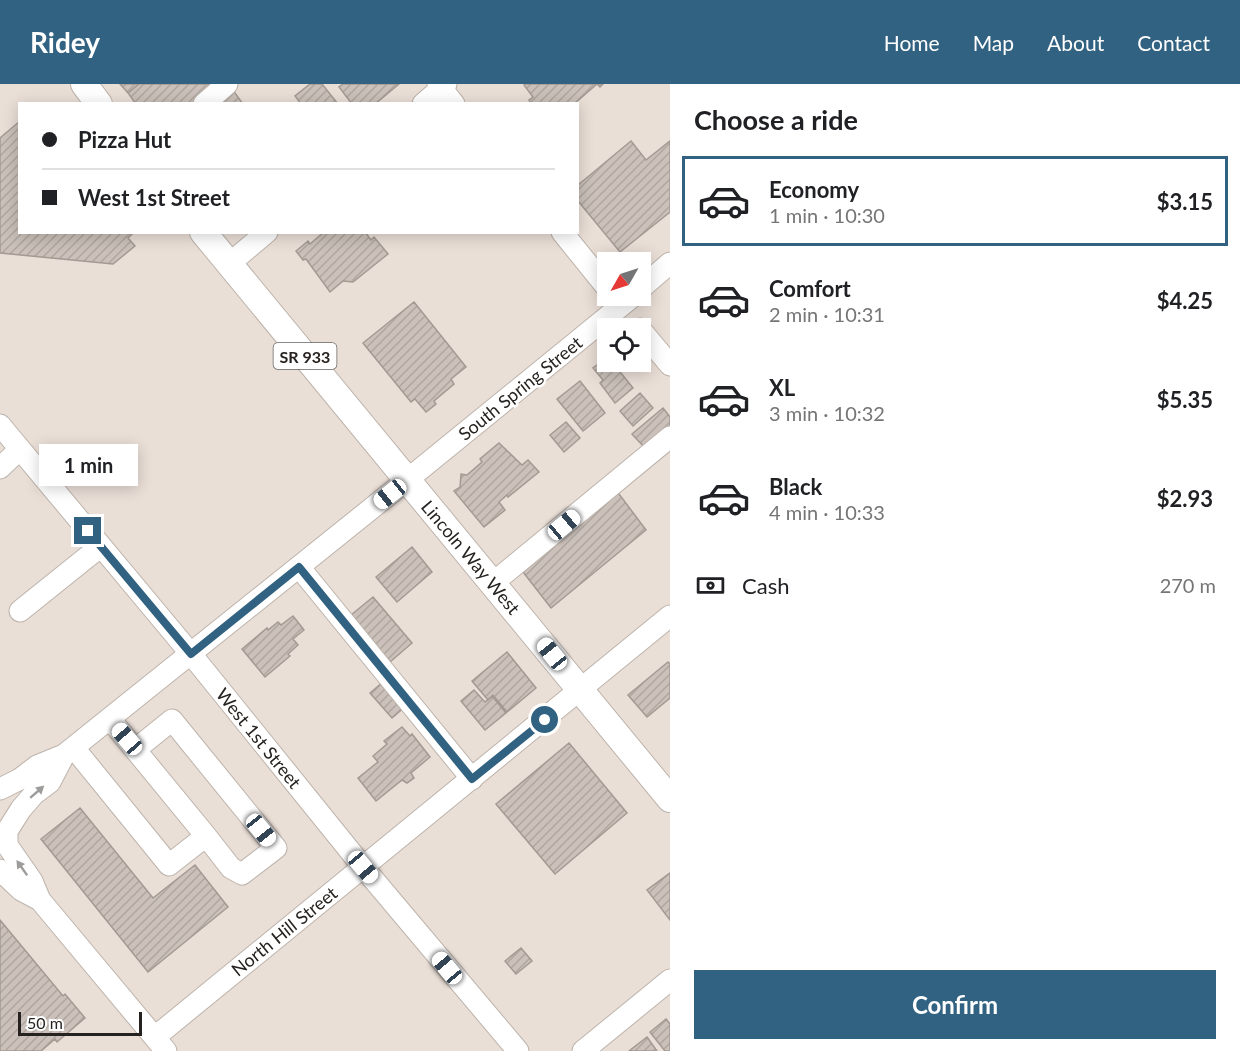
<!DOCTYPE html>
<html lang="en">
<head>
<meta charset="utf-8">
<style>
	body { margin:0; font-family:Lato,sans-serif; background:#f6f6f6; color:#202124; height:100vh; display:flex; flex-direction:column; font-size:22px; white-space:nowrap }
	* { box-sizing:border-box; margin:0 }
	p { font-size:20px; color:#757577 }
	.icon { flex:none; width:33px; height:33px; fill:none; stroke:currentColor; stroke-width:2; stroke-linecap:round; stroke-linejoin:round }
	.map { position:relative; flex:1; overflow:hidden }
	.sheet { display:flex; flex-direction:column; background:#fff; width:570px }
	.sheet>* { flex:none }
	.guide { position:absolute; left:18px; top:18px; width:561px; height:132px; border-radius:0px; box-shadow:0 3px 15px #0003; display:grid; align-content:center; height:132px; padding:0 24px; background:#fff }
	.needle { width:39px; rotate:231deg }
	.controls { position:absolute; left:597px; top:168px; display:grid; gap:12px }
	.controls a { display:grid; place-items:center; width:54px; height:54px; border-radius:0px; background:#fff; box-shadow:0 3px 15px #0003; font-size:30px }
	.scale { position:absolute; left:18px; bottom:15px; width:124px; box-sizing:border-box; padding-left:6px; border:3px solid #26221f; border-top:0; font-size:16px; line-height:21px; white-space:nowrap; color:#26221f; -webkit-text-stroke:4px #fff; paint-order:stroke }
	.end { position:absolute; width:27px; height:27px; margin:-14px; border:8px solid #326281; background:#fff; box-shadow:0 0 0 3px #fff }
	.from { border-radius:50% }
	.bubble { position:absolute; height:42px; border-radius:0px; background:#fff; box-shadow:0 3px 15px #0003; font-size:20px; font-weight:700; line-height:42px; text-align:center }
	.car { position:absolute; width:18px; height:36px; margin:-18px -9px; border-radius:8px; box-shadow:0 0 4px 2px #0007; background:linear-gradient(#fff 24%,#345 0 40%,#fff 0 76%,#345 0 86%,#fff 0) }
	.guide b { display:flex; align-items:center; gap:21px; height:57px; font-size:22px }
	.guide b+b { border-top:2px solid #e0e0e0 }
	.guide i { width:15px; height:15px; background:#202124 }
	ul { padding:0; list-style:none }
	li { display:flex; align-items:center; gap:18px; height:90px; margin:0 12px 9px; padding:0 12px; border:3px solid transparent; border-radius:0px }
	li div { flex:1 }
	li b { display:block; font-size:22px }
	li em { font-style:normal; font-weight:700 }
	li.on { border-color:#326281 }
	li>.icon { width:54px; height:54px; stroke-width:1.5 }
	h2 { padding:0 24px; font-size:27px; line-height:72px }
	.pay { display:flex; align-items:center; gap:15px; height:66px; padding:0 24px; font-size:22px }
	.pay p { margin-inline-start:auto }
	.button { display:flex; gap:12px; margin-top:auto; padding:12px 24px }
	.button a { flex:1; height:69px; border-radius:0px; background:#326281; color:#fff; font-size:24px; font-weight:700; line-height:69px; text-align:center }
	header { display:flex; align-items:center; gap:36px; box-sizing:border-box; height:84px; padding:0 30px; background:#326281; color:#fff }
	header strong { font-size:28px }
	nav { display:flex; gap:33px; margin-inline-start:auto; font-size:21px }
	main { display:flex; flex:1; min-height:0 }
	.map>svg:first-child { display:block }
	.building { fill:url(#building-hatch); stroke:#a49a93; stroke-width:1.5 }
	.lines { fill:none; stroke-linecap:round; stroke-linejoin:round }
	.minor-casing { stroke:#bdb3ab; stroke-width:23 }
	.major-casing { stroke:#bdb3ab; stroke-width:28 }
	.minor { stroke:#fff; stroke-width:21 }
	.major { stroke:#fff; stroke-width:26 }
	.oneway { fill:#9d9c9a }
	.route { stroke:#326281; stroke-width:8 }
	.labels { text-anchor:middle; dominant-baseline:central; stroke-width:5; stroke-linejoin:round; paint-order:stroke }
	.shield { fill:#fff; stroke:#676462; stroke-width:1.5 }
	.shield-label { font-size:16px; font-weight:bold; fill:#26221f }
	.street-label { font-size:18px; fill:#26221f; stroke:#fff }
</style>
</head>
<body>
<header>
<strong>Ridey</strong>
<nav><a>Home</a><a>Map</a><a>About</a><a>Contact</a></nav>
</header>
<main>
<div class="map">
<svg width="670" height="967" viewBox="0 0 670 967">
	<defs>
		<pattern id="building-hatch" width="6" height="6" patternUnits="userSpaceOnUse" patternTransform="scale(1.5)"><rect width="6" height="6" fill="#cbc1ba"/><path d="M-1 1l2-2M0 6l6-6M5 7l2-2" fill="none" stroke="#aea69f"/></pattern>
	</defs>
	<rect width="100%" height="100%" fill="#eadfd7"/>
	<path class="building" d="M120,0H139L128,9Z
		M139,0H218L194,20H136L128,9Z
		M310,0H322L338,20H301L295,12Z
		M343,0H399L375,20H352L339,3Z
		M525,0H603L600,3L597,0L574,20H531L529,16L533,13L524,1Z
		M232,5L243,20H214Z
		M20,37V148H134L128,154L135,162L113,180L0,169V54Z
		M631,57L646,76L670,57V128L620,168L578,117V101Z
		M324,148H365L371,156L374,153L388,170L353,198L343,197L330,208L306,175L303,176L296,167L308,157L310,160Z
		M414,218L466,283L451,295L454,300L434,317L436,320L426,328L415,315L411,318L363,259Z
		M608,273V278H612L633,304L615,319L600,299L603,296L593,284Z
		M580,297L605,329L583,347L557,315Z
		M640,309L653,324L633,342L620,327Z
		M663,324L670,333V343L645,364L632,350Z
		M566,338L580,354L564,368L550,351Z
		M499,359L522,381L528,376L539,388L508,413L507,411L499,418L505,426L484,443L454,407L460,403L461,390L467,391L482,378L480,375Z
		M616,406L646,446L551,524L520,484Z
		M412,463L432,488L397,518L376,493Z
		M373,513L412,559L390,578L351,531Z
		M293,532L304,546L293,555L298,561L288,570L290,572L265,593L242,565L267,544L268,546L278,538L281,541Z
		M507,568L536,604L507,628L493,611L488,616L472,597Z
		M668,578L670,580V614L647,633L628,611Z
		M384,597L406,622L392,634L370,609Z
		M474,606L485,618L492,612L506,629L485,646L461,617Z
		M402,643L410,652L412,650L430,673L411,689L414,694L407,699L402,696L376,717L358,694L378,678L373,672L387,660L384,657Z
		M569,659L627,729L555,790L496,720Z
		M80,724L153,814L195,781L228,823L148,888L41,755Z
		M670,789V836L647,806Z
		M0,836L63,912L65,910L85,934L57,958L55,955L41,967H0Z
		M521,864L532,877L516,890L505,877Z
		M666,935L670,940V967H665L650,948Z
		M647,953L657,967H629Z"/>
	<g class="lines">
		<g class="minor-casing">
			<path id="minor" d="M438,0L454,20
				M204,20L227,0
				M423,20L446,0
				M562,148L608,205
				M229,180L267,148
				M640,205L670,179
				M640,245L670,281
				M0,341L191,570L363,783L518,967
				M0,384L20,365
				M299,483L472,695
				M493,499L670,353
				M20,527L101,462
				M74,664L169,781L206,752L110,635
				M136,665L172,636L276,764L242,790L231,784L206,752
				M0,705L20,695L37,682L64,671L407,396L633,212
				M9,744L21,725L34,710L50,698L64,671
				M7,751V761L32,797L40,816L166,967
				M0,786L21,806L40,816
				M155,953L670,532
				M583,967L670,896"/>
		</g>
		<g class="major-casing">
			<path id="major" d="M84,0L99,20
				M203,148L670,715"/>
		</g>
		<use href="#minor" class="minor"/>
		<use href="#major" class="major"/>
	</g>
	<defs><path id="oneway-solid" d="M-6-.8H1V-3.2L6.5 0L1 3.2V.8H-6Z" transform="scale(1.5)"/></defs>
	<g class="oneway">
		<use href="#oneway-solid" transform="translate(37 708) rotate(-41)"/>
		<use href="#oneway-solid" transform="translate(22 784) rotate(-125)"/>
	</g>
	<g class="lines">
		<path class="route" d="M88,447L191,570L299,483L472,695L545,636"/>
	</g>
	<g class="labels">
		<rect class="shield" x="273.5" y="259" width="63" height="26" rx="4.5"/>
		<g class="shield-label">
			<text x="305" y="272">SR 933</text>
		</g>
		<g class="street-label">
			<text transform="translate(520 304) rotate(-39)">South Spring Street</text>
			<text transform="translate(471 473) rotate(50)">Lincoln Way West</text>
			<text transform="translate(259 654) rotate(51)">West 1st Street</text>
			<text transform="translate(284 847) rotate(-39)">North Hill Street</text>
		</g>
	</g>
</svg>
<div class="controls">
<a><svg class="needle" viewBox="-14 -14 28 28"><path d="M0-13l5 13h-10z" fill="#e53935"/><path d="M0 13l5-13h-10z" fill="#757577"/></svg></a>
<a><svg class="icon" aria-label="locate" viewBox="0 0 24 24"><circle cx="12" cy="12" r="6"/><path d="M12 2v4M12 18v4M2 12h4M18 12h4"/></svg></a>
</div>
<div class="scale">50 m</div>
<i class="end from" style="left:545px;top:636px"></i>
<i class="end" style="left:88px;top:447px"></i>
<div class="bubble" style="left:39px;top:360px;width:99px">1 min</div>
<i class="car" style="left:390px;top:410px;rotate:231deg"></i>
<i class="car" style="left:564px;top:441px;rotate:50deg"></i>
<i class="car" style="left:552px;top:570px;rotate:321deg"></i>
<i class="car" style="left:127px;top:655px;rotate:319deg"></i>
<i class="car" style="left:261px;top:746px;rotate:141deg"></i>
<i class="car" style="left:363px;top:783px;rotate:140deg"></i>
<i class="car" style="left:447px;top:884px;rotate:320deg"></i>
<div class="guide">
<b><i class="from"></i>Pizza Hut</b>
<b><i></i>West 1st Street</b>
</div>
</div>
<section class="sheet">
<h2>Choose a ride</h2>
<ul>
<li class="on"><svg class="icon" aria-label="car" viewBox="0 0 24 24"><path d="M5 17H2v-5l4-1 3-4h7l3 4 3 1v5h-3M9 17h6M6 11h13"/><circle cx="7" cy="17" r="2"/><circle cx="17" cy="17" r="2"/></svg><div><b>Economy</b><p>1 min · 10:30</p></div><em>$3.15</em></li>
<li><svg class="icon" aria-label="car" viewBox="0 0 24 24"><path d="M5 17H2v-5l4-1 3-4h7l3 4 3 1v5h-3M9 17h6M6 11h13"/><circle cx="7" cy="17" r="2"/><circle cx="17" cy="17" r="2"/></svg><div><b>Comfort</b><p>2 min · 10:31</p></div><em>$4.25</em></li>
<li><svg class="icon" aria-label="car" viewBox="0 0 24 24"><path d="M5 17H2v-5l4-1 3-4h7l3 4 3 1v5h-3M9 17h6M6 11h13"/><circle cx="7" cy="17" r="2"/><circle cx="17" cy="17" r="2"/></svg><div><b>XL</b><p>3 min · 10:32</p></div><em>$5.35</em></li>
<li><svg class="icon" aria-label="car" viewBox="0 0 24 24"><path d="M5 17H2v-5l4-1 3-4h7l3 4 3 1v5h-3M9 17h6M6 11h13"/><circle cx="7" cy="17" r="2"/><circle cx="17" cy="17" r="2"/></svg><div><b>Black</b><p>4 min · 10:33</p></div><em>$2.93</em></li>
</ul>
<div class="pay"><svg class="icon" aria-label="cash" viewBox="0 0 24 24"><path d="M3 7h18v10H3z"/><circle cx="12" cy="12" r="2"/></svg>Cash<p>270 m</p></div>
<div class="button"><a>Confirm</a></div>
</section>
</main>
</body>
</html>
